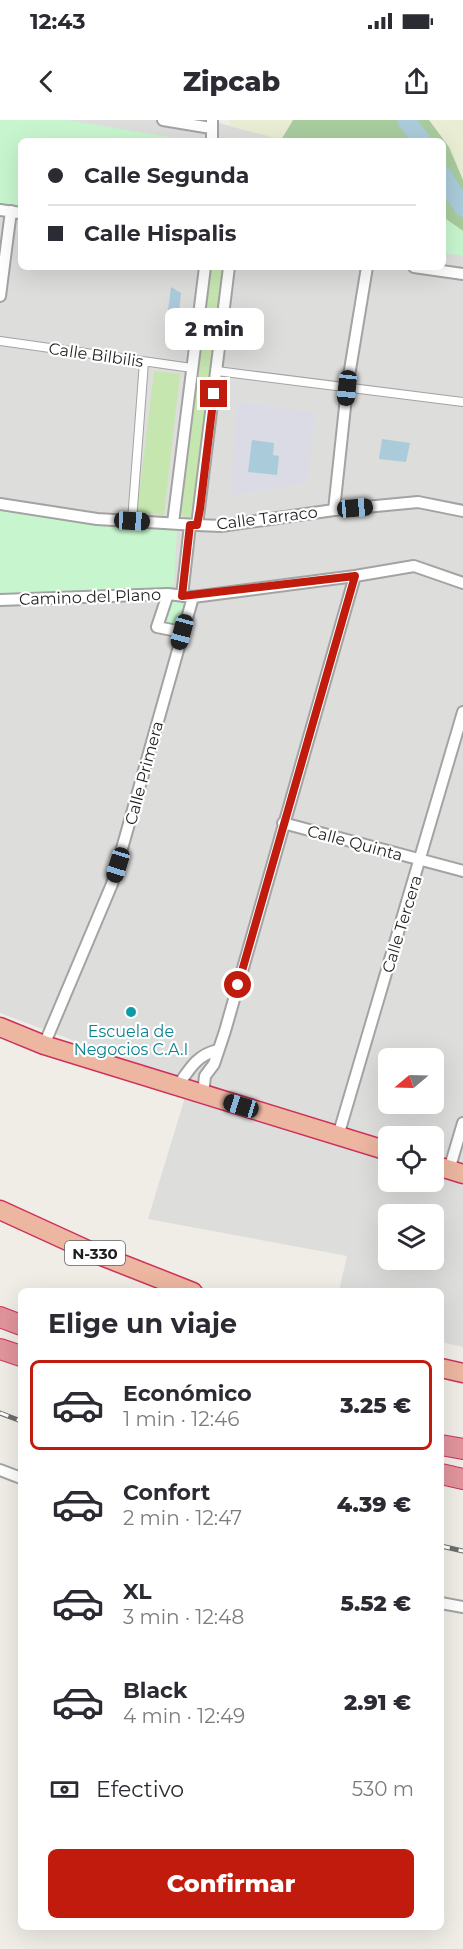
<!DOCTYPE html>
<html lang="es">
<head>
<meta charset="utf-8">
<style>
	body { margin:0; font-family:Montserrat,sans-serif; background:#f7f7f7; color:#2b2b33; height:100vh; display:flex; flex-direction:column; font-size:22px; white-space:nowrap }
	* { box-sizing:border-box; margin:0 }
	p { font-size:20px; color:#7c7c81 }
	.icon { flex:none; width:33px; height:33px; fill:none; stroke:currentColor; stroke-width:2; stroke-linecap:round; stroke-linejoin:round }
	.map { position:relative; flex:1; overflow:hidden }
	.sheet { position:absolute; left:18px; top:1168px; width:426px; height:642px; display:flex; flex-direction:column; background:#fff; border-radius:9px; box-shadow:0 6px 24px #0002 }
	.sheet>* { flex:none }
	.hud { position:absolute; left:18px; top:18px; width:428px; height:132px; border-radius:9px; box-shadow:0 6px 24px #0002; display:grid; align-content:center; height:132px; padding:0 30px; background:#fff }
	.needle { width:39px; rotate:251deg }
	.fabs { position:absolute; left:378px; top:928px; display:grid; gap:12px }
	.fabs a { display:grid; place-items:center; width:66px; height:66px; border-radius:9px; background:#fff; box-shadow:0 6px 24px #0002; font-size:30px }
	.end { position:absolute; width:27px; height:27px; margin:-14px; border:8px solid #c11b0e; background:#fff; box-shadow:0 0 0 3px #fff }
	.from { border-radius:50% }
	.bubble { position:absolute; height:42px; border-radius:9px; background:#fff; box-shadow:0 6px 24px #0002; font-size:20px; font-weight:800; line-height:42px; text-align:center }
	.car { position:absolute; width:18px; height:36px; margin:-18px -9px; border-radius:8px; box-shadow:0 0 4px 2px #0007; background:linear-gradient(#222 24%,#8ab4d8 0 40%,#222 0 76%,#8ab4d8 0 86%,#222 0) }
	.hud b { display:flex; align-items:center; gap:21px; height:57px; font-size:22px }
	.hud b+b { border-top:2px solid #e1e1e2 }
	.hud i { width:15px; height:15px; background:#2b2b33 }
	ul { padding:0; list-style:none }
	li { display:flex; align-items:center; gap:18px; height:90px; margin:0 12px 9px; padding:0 18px; border:3px solid transparent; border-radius:9px }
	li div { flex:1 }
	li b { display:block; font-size:22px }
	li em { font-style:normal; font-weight:800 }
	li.selected { border-color:#c11b0e }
	li>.icon { width:54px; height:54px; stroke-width:1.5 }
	h2 { padding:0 30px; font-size:27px; line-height:72px }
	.pay { display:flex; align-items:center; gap:15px; height:66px; padding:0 30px; font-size:22px }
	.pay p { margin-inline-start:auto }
	.button { display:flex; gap:12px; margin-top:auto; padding:12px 30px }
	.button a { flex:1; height:69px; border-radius:9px; background:#c11b0e; color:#fff; font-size:24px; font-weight:800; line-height:69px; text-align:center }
	.status { display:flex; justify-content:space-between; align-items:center; height:42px; padding:0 30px; background:#fff; direction:ltr }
	.status svg { height:16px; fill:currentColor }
	header { display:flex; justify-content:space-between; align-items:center; height:78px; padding:0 30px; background:#fff; font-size:27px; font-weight:800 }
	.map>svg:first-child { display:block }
	.residential { fill:#dddddc; fill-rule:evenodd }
	.farmland { fill:#e9edd3 }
	.grass { fill:#c6e6b0 }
	.forest { fill:#a8cc9e }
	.park { fill:#c7f6ce }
	.plaza { fill:#dbdbe5 }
	.water { fill:#aacbda }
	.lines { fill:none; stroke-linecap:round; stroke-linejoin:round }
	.river { stroke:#aacbda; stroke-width:18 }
	.pedestrian-casing { stroke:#a3a3a3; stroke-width:10 }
	.minor-casing { stroke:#a3a3a3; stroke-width:14 }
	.trunk-casing { stroke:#cf315c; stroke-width:21 }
	.motorway-casing { stroke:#cf315c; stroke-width:22 }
	.pedestrian { stroke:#fff; stroke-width:8 }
	.minor { stroke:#fff; stroke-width:10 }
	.trunk { stroke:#ecb6a0; stroke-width:18 }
	.motorway { stroke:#e1949c; stroke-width:20 }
	.rail-casing { stroke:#6d6d6d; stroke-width:5 }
	.rail { stroke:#fff; stroke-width:3; stroke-dasharray:9; stroke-linecap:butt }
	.route { stroke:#c11b0e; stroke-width:8 }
	.culture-dot { fill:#0f9aa8; stroke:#fff; stroke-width:2 }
	.labels { text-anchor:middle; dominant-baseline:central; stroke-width:4.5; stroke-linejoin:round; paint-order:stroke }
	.shield { fill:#fff; stroke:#626262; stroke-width:1.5 }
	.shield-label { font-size:15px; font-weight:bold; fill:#1f1f1f }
	.street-label { font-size:16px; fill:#1f1f1f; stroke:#fff }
	.culture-label { font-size:16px; fill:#0d838f; stroke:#fff }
</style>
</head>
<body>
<div class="status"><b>12:43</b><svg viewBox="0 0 49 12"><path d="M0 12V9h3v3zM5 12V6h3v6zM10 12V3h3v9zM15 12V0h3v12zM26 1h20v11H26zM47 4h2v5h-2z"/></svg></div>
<header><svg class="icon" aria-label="back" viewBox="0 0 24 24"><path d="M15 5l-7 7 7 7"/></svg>Zipcab<svg class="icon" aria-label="share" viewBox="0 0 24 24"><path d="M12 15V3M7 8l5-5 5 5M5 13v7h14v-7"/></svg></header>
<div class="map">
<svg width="463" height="1829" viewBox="0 0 463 1829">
	<rect width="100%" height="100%" fill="#efede6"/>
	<path class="residential" d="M0,0H208L287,21H21V147H442L443,97L463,111V1227L441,1222V1172L339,1171L347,1136L148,1099L189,964L0,893ZM388,939H434V984H388ZM388,1017H434V1062H388ZM388,1095H434V1140H388Z"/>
	<path class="farmland" d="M229,0H293L281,19L229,6Z
		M429,0H463V60L449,27Z"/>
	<path class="grass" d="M219,147L224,149L195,393L186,399L178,390L208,152L212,148Z
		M154,251L180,254L164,395L137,392Z"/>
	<path class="forest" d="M293,0H429L449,27L463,60V111L443,97L442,21L281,20Z"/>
	<path class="park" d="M0,0H66L193,21H21V86L0,83Z
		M443,97L463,111V136L443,133Z
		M0,389L60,400L177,410L174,463L167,473L3,479L0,472Z
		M170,477L189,479L182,512L159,506Z"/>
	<path class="plaza" d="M237,282L315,293L307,363L231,375Z"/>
	<path class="water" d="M171,167L181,173L179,192L168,191Z
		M382,319L410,323L406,342L379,339Z
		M252,320L274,323L273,335L279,336L277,355L248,352Z"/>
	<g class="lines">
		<path class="river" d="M406,0L422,21
			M442,54L463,88"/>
		<g class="pedestrian-casing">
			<path id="pedestrian" d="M0,221L192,248
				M217,251L463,282
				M132,401L144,242"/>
		</g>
		<g class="minor-casing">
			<path id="minor" d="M163,0L211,8
				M212,0V21
				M0,90L21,93
				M414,147L463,154
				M0,176L11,91
				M0,384L97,399L197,405L221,406L334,390L418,382L463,391
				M334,390L347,268L367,147
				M173,403L205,147
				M197,405L229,147
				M168,474L157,507L182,512
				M182,476L190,405
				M0,480L168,474L193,477L355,456L414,446L463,463
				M283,703L463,751
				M44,925L112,764L193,477
				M177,967C189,950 196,935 218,930
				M203,974L205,956L214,944L225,911L355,456
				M338,1016L463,592
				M449,1050L463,1003
				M0,1350L21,1358
				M441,1483L463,1487"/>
		</g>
		<g class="trunk-casing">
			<path id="trunk" d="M0,907L44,925L388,1031
				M434,1045L463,1054
				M0,1090L94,1133L193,1172
				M441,1248L463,1253"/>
		</g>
		<g class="motorway-casing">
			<path id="motorway" d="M0,1197L21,1205
				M0,1229L21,1236
				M441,1325L463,1329
				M441,1354L463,1359"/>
		</g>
		<use href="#pedestrian" class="pedestrian"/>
		<use href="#minor" class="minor"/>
		<use href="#trunk" class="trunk"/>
		<use href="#motorway" class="motorway"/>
		<g class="rail-casing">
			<path id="rail" d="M0,1293L21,1301
				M441,1426L463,1431"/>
		</g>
		<use href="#rail" class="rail"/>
	</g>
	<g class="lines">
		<path class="route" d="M214,274L200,389L197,405H190L182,476L355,456L238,865"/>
	</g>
	<circle class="culture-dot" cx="131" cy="892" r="6"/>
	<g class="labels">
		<rect class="shield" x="65" y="1121" width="60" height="24" rx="4.5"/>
		<g class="shield-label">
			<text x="95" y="1133">N-330</text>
		</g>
		<g class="street-label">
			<text transform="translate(96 235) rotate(8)">Calle Bilbilis</text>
			<text transform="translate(267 398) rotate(-7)">Calle Tarraco</text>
			<text transform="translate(90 477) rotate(-2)">Camino del Plano</text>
			<text transform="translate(144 653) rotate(-75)">Calle Primera</text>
			<text transform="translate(355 723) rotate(15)">Calle Quinta</text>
			<text transform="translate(402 804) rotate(-73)">Calle Tercera</text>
		</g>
		<g class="culture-label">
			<text x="131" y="911">Escuela de<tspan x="131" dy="18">Negocios C.A.I</tspan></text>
		</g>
	</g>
</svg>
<div class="fabs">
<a><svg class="needle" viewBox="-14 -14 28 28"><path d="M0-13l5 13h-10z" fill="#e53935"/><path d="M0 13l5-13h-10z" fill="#7c7c81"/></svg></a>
<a><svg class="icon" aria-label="locate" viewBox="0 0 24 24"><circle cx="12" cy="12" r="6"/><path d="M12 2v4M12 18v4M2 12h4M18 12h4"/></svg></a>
<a><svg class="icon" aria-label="layers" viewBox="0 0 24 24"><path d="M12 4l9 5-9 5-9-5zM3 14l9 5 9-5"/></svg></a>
</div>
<i class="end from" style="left:238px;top:865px"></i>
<i class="end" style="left:214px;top:274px"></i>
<div class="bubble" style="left:165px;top:188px;width:99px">2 min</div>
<i class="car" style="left:347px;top:268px;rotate:186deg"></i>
<i class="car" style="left:355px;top:388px;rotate:85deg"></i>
<i class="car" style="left:132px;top:401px;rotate:93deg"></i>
<i class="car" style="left:182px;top:512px;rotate:195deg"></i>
<i class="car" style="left:118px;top:745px;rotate:197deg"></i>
<i class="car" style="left:241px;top:986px;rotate:287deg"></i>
<div class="hud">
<b><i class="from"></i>Calle Segunda</b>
<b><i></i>Calle Hispalis</b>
</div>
<section class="sheet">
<h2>Elige un viaje</h2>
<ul>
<li class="selected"><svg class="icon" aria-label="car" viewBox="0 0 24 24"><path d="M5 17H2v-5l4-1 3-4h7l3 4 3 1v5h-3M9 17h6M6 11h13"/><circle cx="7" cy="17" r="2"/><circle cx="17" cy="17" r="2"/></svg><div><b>Económico</b><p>1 min · 12:46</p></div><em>3.25 €</em></li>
<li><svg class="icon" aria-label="car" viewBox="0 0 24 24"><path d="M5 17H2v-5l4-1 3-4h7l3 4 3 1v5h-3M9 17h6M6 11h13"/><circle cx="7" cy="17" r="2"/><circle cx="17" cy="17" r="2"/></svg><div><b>Confort</b><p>2 min · 12:47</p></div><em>4.39 €</em></li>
<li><svg class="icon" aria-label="car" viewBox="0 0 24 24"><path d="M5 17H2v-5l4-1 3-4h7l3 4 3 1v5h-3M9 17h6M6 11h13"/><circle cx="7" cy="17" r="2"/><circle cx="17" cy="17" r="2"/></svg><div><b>XL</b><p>3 min · 12:48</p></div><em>5.52 €</em></li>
<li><svg class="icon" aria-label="car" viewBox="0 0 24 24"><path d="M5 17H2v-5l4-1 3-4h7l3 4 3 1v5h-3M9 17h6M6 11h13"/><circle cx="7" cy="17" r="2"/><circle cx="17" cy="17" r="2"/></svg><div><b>Black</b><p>4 min · 12:49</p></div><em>2.91 €</em></li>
</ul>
<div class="pay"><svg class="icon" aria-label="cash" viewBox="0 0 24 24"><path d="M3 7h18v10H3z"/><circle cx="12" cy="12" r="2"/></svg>Efectivo<p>530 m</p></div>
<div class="button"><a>Confirmar</a></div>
</section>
</div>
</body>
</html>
